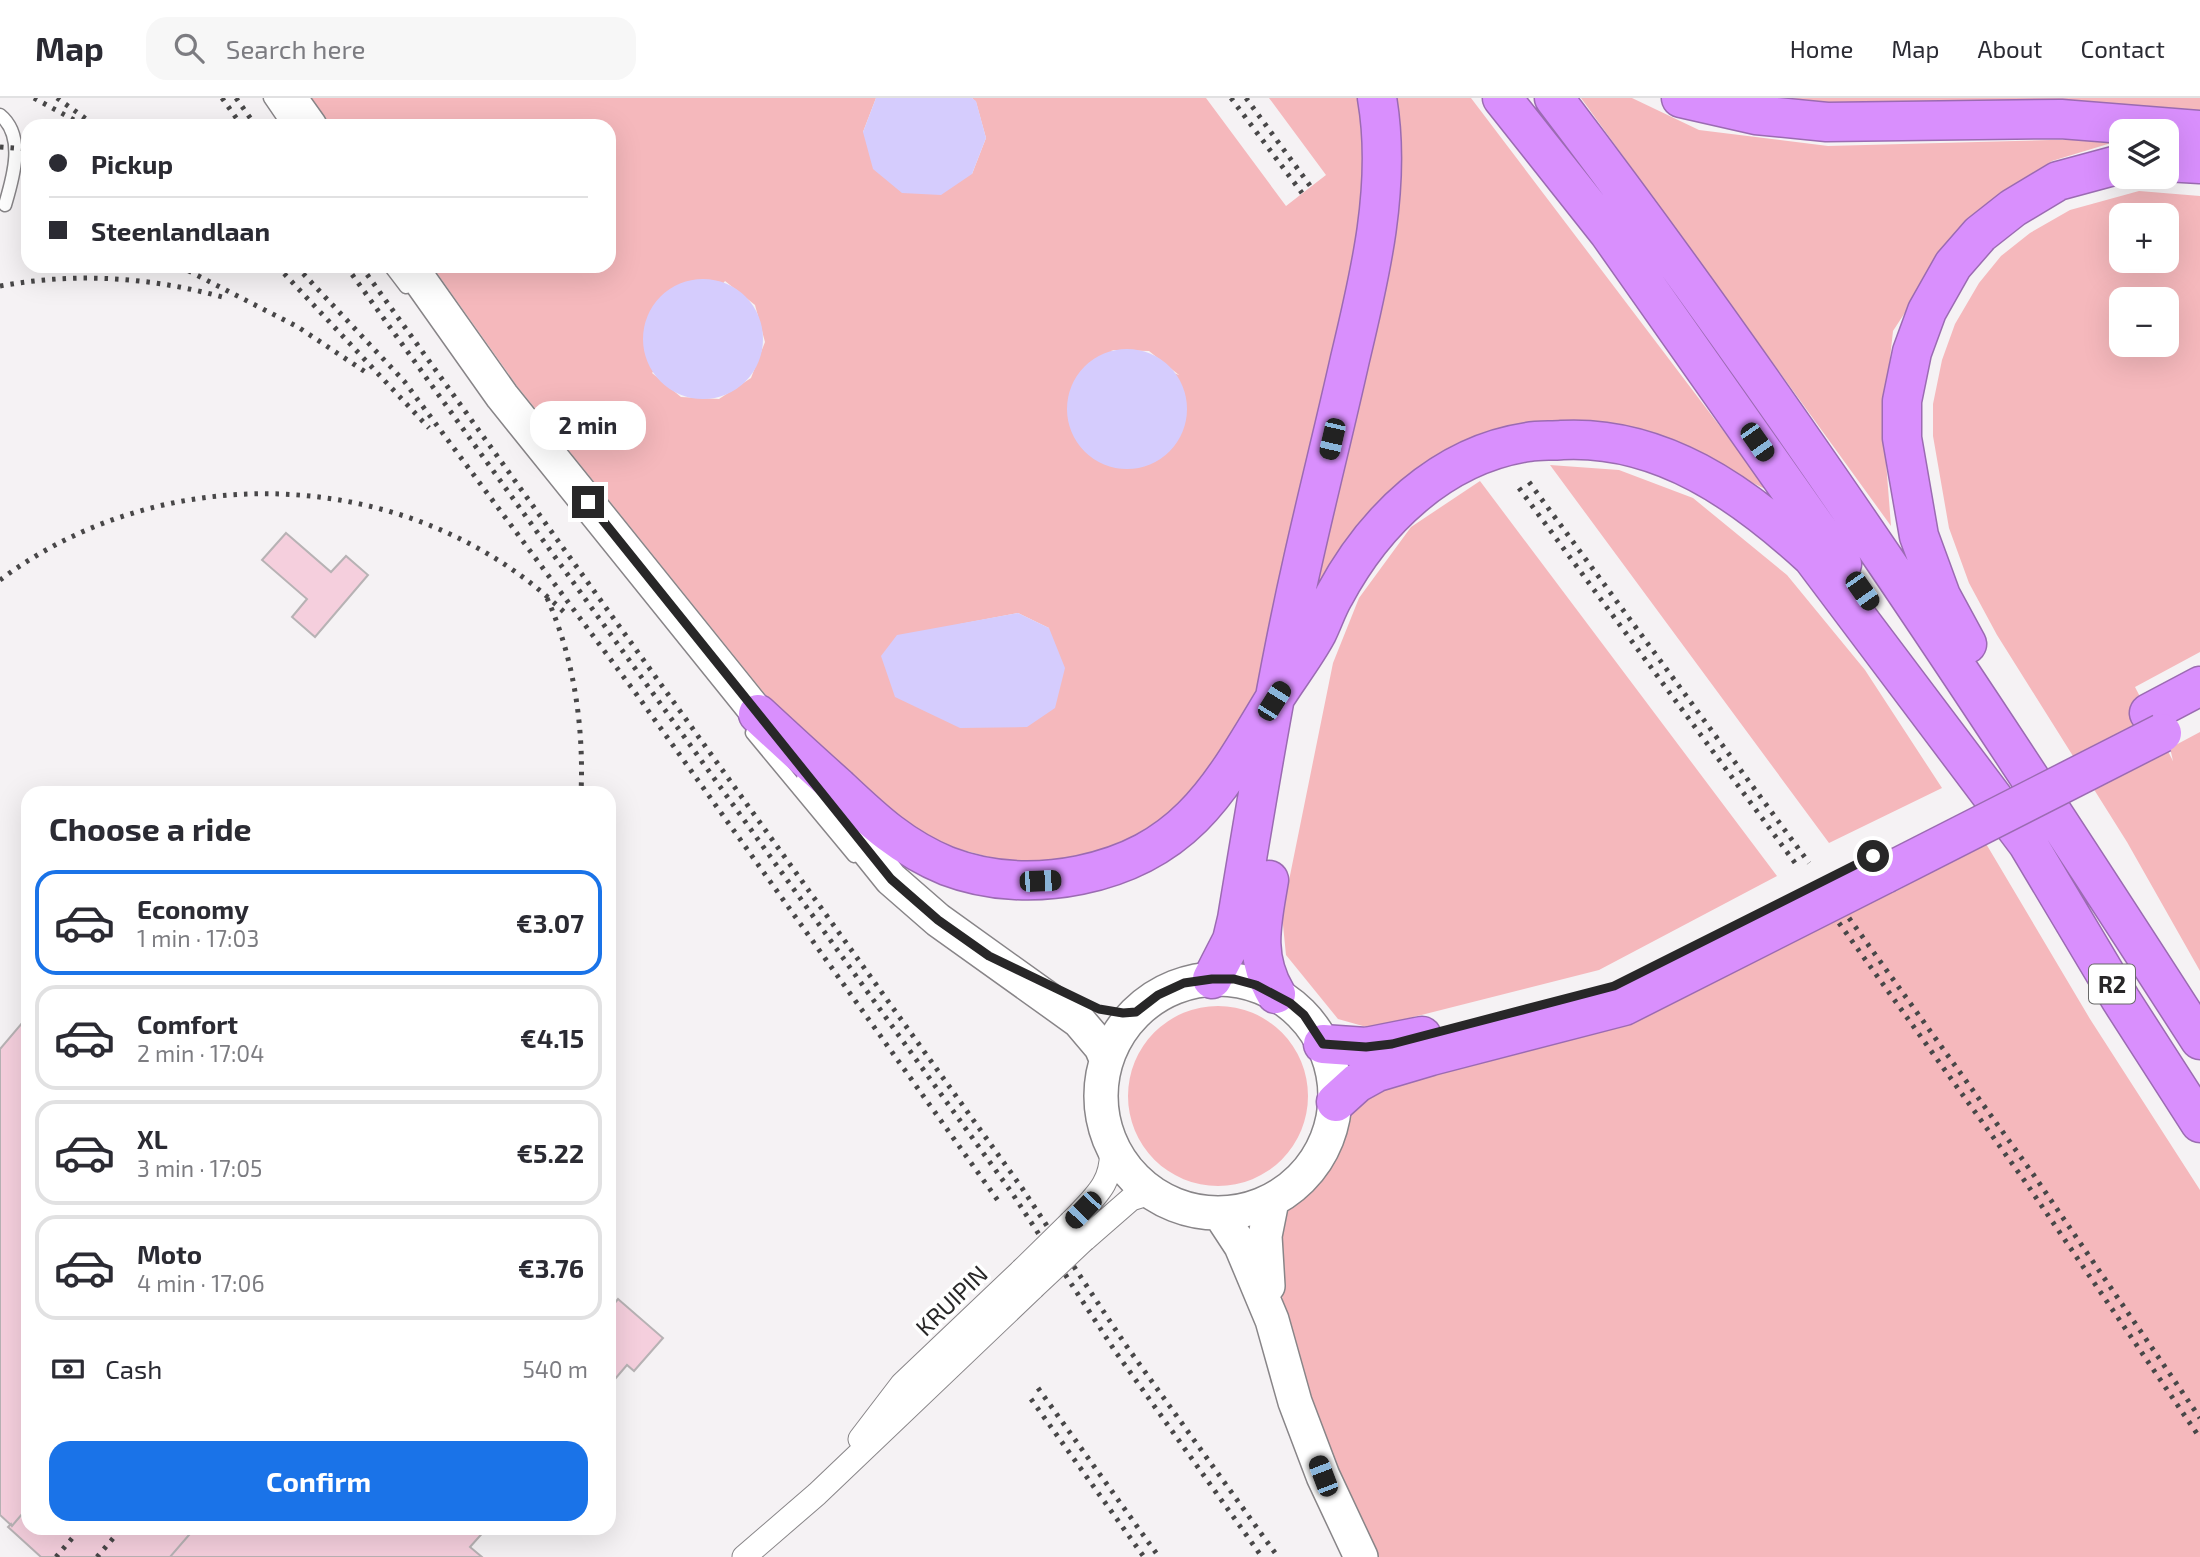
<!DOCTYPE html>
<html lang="en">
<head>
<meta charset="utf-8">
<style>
	body { margin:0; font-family:"Exo 2",sans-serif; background:#f7f7f7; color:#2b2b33; height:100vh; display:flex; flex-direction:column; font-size:26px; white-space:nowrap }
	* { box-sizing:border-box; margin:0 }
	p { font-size:23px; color:#7c7c81 }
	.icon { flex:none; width:38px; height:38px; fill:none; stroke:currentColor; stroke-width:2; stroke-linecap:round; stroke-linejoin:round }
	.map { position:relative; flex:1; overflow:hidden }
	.drawer { position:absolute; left:21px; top:688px; width:595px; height:749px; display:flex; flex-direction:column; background:#fff; border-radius:21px; box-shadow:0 7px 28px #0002 }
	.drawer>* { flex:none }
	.hud { position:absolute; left:21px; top:21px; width:595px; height:154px; border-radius:21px; box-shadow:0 7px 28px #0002; display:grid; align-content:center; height:154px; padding:0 28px; background:#fff }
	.buttons { position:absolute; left:2109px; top:21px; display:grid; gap:14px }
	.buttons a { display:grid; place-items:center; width:70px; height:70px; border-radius:14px; background:#fff; box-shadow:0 7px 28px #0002; font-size:35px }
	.end { position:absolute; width:32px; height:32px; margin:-16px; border:9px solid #282728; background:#fff; box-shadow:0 0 0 4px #fff }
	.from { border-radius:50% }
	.bubble { position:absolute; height:49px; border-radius:21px; background:#fff; box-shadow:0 7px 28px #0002; font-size:23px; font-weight:700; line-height:49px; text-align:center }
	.car { position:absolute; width:21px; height:42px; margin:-21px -10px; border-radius:9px; box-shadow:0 0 5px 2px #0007; background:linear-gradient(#222 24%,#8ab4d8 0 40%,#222 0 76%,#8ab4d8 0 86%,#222 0) }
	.hud b { display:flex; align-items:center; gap:24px; height:66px; font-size:26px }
	.hud b+b { border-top:2px solid #e1e1e2 }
	.hud i { width:18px; height:18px; background:#2b2b33 }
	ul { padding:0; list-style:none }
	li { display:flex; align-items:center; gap:21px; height:105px; margin:0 14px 10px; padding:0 14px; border:4px solid #e1e1e2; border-radius:21px }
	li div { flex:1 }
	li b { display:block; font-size:26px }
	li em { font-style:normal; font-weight:700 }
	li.on { border-color:#1a73e8 }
	li>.icon { width:63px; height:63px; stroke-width:1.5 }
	h2 { padding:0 28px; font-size:32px; line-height:84px }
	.pay { display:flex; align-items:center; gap:18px; height:77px; padding:0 28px; font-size:26px }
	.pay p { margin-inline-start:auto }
	.action { display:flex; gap:14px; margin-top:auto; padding:14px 28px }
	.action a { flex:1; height:80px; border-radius:21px; background:#1a73e8; color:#fff; font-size:28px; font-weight:700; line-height:80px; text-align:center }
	header { display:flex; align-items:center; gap:42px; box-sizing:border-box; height:98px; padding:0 35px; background:#fff; border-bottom:2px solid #e1e1e2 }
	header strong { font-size:33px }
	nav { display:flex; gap:38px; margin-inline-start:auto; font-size:24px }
	.search { width:490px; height:63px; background:#f7f7f7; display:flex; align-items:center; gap:18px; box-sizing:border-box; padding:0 24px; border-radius:21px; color:#7c7c81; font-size:26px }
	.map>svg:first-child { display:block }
	.green { fill:#f5b8bc; fill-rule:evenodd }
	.water { fill:#d5ccfd }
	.building { fill:#f5cfdd; stroke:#b7b2b4; stroke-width:2 }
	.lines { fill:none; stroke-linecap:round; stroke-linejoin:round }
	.service-casing { stroke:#888588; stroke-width:15 }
	.minor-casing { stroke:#888588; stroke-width:25 }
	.secondary-casing { stroke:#888588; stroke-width:36 }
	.motorway-casing { stroke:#9b6bb2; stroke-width:41 }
	.service { stroke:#fff; stroke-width:12 }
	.minor { stroke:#fff; stroke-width:23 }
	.secondary { stroke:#fff; stroke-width:33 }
	.motorway { stroke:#d98ffd; stroke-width:38 }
	.rail { stroke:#484748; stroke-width:5; stroke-dasharray:3.5 7; stroke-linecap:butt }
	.minor-bridge-casing { stroke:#888588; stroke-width:25; stroke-linecap:butt }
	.motorway-bridge-casing { stroke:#9b6bb2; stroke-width:41; stroke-linecap:butt }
	.minor-bridge { stroke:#fff; stroke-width:23 }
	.motorway-bridge { stroke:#d98ffd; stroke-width:38 }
	.route { stroke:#282728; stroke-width:9 }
	.labels { text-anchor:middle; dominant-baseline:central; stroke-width:7; stroke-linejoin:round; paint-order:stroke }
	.shield { fill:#fff; stroke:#686868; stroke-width:2 }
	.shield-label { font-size:23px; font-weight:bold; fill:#282728 }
	.street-label { font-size:24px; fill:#282728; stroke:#fff }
</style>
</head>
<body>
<header>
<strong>Map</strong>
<div class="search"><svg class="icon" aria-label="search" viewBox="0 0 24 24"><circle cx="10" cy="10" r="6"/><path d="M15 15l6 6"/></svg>Search here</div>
<nav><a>Home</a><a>Map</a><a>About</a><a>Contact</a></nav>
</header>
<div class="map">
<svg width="2200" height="1459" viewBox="0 0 2200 1459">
	<rect width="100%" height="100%" fill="#f5f2f4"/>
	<path class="green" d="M311,0H876L863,34L972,76L986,40L976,4L972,0H1206L1286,108L1326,77L1269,0H1359C1368,52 1361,105 1354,157L1258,593L1218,659L1194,692L1160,723L1130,741L1093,756L1055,763L1023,764L993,760L955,750L922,735L887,711L772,605L517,288L432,168H609V28H332ZM725,183L755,207L765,244L751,280L719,301L681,299L652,275ZM1111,252L1149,253L1179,277ZM1018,515L1049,530L960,526Z
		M1393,0H1471L1769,393L1653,335L1558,324L1395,393L1314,493Z
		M1581,0H1632L1699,32L1828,48L2121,40V42L2052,63L1962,127L1893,233L1883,325L1891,428Z
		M1739,0H2200V18L1828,11Z
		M2139,93L2200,98V554L2135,589L2173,663L2170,650L2200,634V873L2127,744L1997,537L1969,485L1949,430L1933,338V306L1942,262L1955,226L1979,185L2001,158L2030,135L2070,112ZM2121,117H2166V163H2121ZM2121,201H2166V247H2121Z
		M1550,367L1619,372L1693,400L1787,477L1865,572L1942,690L1829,745Z
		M1480,383L1777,778L1599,872L1370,930L1338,921L1286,857L1282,817L1333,565L1359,500L1411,429Z
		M1985,744L2090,921L2200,1092V1459H1377L1335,1372L1284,1220L1278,1149L1283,1112L1301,1100L1320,1080L1335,1057L1344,1032L1348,1011L1365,996L1891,788L1895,794Z
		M1128 998a90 90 0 1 1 180 0a90 90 0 1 1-180 0Z"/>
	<path class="water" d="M876,0H972L976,3L986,40L972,76L941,97L902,95L873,71L863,34Z
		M643 241a60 60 0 1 1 120 0a60 60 0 1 1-120 0Z
		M1067 311a60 60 0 1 1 120 0a60 60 0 1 1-120 0Z
		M1018,515L1049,530L1065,570L1055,610L1027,629L960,630L895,599L881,558L897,537Z"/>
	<path class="building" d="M286,435L331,474L346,458L368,477L315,539L292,519L307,501L262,462Z
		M28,918V1409L12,1428L0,1417V951Z
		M618,1201L663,1240L634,1273L627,1267L609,1288V1212Z
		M28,1409V1430H195L170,1459H41L8,1429L11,1426L12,1428Z
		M195,1430H487L470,1449L482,1459H170Z"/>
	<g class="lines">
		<g class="service-casing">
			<path id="service" d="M270,0L285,22
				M0,17C26,38 13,80 5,107
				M390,168L406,189
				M752,635L854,758"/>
		</g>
		<g class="minor-casing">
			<path id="minor" d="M1071,1124C1095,1099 1115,1084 1111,1046
				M1084,1142L1131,1101L1150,1095
				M860,1341L902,1286L1022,1172
				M744,1459L817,1396L1033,1190"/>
		</g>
		<g class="secondary-casing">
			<path id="secondary" d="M290,0L310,28
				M410,168L502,298L775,637
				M813,684L891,781L938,822L1079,923L1101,949L1106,961
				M1101 998a117 117 0 1 1 234 0a117 117 0 1 1-234 0Z
				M1220,1116L1241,1148L1272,1222L1295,1304L1323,1378L1361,1459
				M1268,1188L1265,1138L1272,1103"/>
		</g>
		<g class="motorway-casing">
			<path id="motorway" d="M1502,0L1609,135L1842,466
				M1554,0C1785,303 1994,622 2200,942
				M1681,0L1756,17L1827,24L2061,21L2200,32
				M2166,64L2200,66
				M1967,546L1941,498L1919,438L1902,340V303L1912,254L1927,213L1953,167L1980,136L2013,110L2058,83L2121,66
				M2149,615L2200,588
				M758,616C785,641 811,665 838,689C873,722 901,749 947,768C989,784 1036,786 1080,777C1187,755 1221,689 1273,603C1287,580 1304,559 1317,535C1323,523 1327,510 1334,498C1374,423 1441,357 1528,344C1539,342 1551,343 1562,342C1661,337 1742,395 1812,459L2028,746
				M2016,726L2121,902L2200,1025
				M1269,782C1262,824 1253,857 1276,896
				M1212,881L1232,842L1237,821C1257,701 1276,581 1303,462C1318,395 1335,328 1350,261C1370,178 1392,86 1377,0
				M1323,946L1366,949L1422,938
				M1336,1004L1357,985L1377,974L1431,958L1624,908L1885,776"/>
		</g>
		<use href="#service" class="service"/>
		<use href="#minor" class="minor"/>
		<use href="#secondary" class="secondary"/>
		<use href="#motorway" class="motorway"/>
		<path class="rail" d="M34,0L85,28
			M57,0L96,28
			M222,0L242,28
			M236,0L256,28
			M1231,0L1302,95
			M1246,0L1311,89
			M0,49L28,51
			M179,168L298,229L370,277
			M277,168L429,330
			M296,168L404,283L637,597L999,1104
			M346,168L1012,1095L1115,1253L1262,1459
			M361,168L1022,1090L1125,1246L1278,1459
			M0,188C77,174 151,179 226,200
			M1529,384L1809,765
			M1519,390L1798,769
			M0,482C168,356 418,368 568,518
			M547,500C574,560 584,629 581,695
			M1849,820L2033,1076L2200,1320
			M1839,825L2024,1082L2200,1340
			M1038,1290L1159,1459
			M1031,1301L1144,1459
			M56,1459L81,1430
			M97,1459L122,1430"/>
		<g class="minor-bridge-casing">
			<path id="minor-bridge" d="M1022,1172L1071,1124
				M1033,1190L1084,1142"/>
		</g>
		<g class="motorway-bridge-casing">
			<path id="motorway-bridge" d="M1885,776L2162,635"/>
		</g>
		<use href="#minor-bridge" class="minor-bridge"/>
		<use href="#motorway-bridge" class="motorway-bridge"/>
	</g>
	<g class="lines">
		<path class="route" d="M588,404L891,781L938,822L989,858L1099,911L1123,915L1136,914L1158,897L1184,885L1212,881H1234L1256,887L1290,905L1304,917L1323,946L1366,949L1392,946L1614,888L1873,758"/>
	</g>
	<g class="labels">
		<rect class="shield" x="2089" y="866.5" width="46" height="39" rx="5"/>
		<g class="shield-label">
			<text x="2112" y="886">R2</text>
		</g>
		<g class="street-label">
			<text transform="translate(951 1202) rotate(-44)">KRUIPIN</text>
		</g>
	</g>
</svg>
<div class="buttons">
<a><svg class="icon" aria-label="layers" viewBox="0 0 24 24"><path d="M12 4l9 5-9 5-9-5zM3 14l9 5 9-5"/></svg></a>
<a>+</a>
<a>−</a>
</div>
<i class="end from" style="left:1873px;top:758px"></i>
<i class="end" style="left:588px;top:404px"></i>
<div class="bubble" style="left:530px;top:303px;width:116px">2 min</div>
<i class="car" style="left:1332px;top:341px;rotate:193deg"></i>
<i class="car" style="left:1757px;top:344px;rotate:145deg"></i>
<i class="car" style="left:1862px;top:493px;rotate:145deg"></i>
<i class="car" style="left:1274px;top:603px;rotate:32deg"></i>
<i class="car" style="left:1040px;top:783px;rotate:88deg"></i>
<i class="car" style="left:1083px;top:1112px;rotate:224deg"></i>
<i class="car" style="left:1323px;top:1378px;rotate:339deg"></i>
<div class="hud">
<b><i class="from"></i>Pickup</b>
<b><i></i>Steenlandlaan</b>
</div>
<section class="drawer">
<h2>Choose a ride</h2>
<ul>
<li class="on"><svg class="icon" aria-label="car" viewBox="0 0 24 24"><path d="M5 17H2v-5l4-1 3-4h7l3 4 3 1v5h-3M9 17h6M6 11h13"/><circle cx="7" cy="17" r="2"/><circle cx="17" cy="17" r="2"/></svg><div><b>Economy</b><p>1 min · 17:03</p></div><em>€3.07</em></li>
<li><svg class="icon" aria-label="car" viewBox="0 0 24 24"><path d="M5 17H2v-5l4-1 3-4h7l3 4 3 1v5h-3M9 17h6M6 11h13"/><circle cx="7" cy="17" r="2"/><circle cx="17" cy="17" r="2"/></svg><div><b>Comfort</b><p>2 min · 17:04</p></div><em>€4.15</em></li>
<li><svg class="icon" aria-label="car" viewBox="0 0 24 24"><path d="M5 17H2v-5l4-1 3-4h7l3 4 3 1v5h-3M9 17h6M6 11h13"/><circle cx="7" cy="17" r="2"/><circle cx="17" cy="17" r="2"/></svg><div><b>XL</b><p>3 min · 17:05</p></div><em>€5.22</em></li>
<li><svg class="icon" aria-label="car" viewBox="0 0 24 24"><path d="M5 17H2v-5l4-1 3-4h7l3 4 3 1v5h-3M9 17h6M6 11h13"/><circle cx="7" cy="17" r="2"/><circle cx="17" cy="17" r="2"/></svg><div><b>Moto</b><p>4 min · 17:06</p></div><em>€3.76</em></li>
</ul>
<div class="pay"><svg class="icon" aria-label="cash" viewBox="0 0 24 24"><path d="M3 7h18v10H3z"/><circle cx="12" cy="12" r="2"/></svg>Cash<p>540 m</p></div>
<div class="action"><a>Confirm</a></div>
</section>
</div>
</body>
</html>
